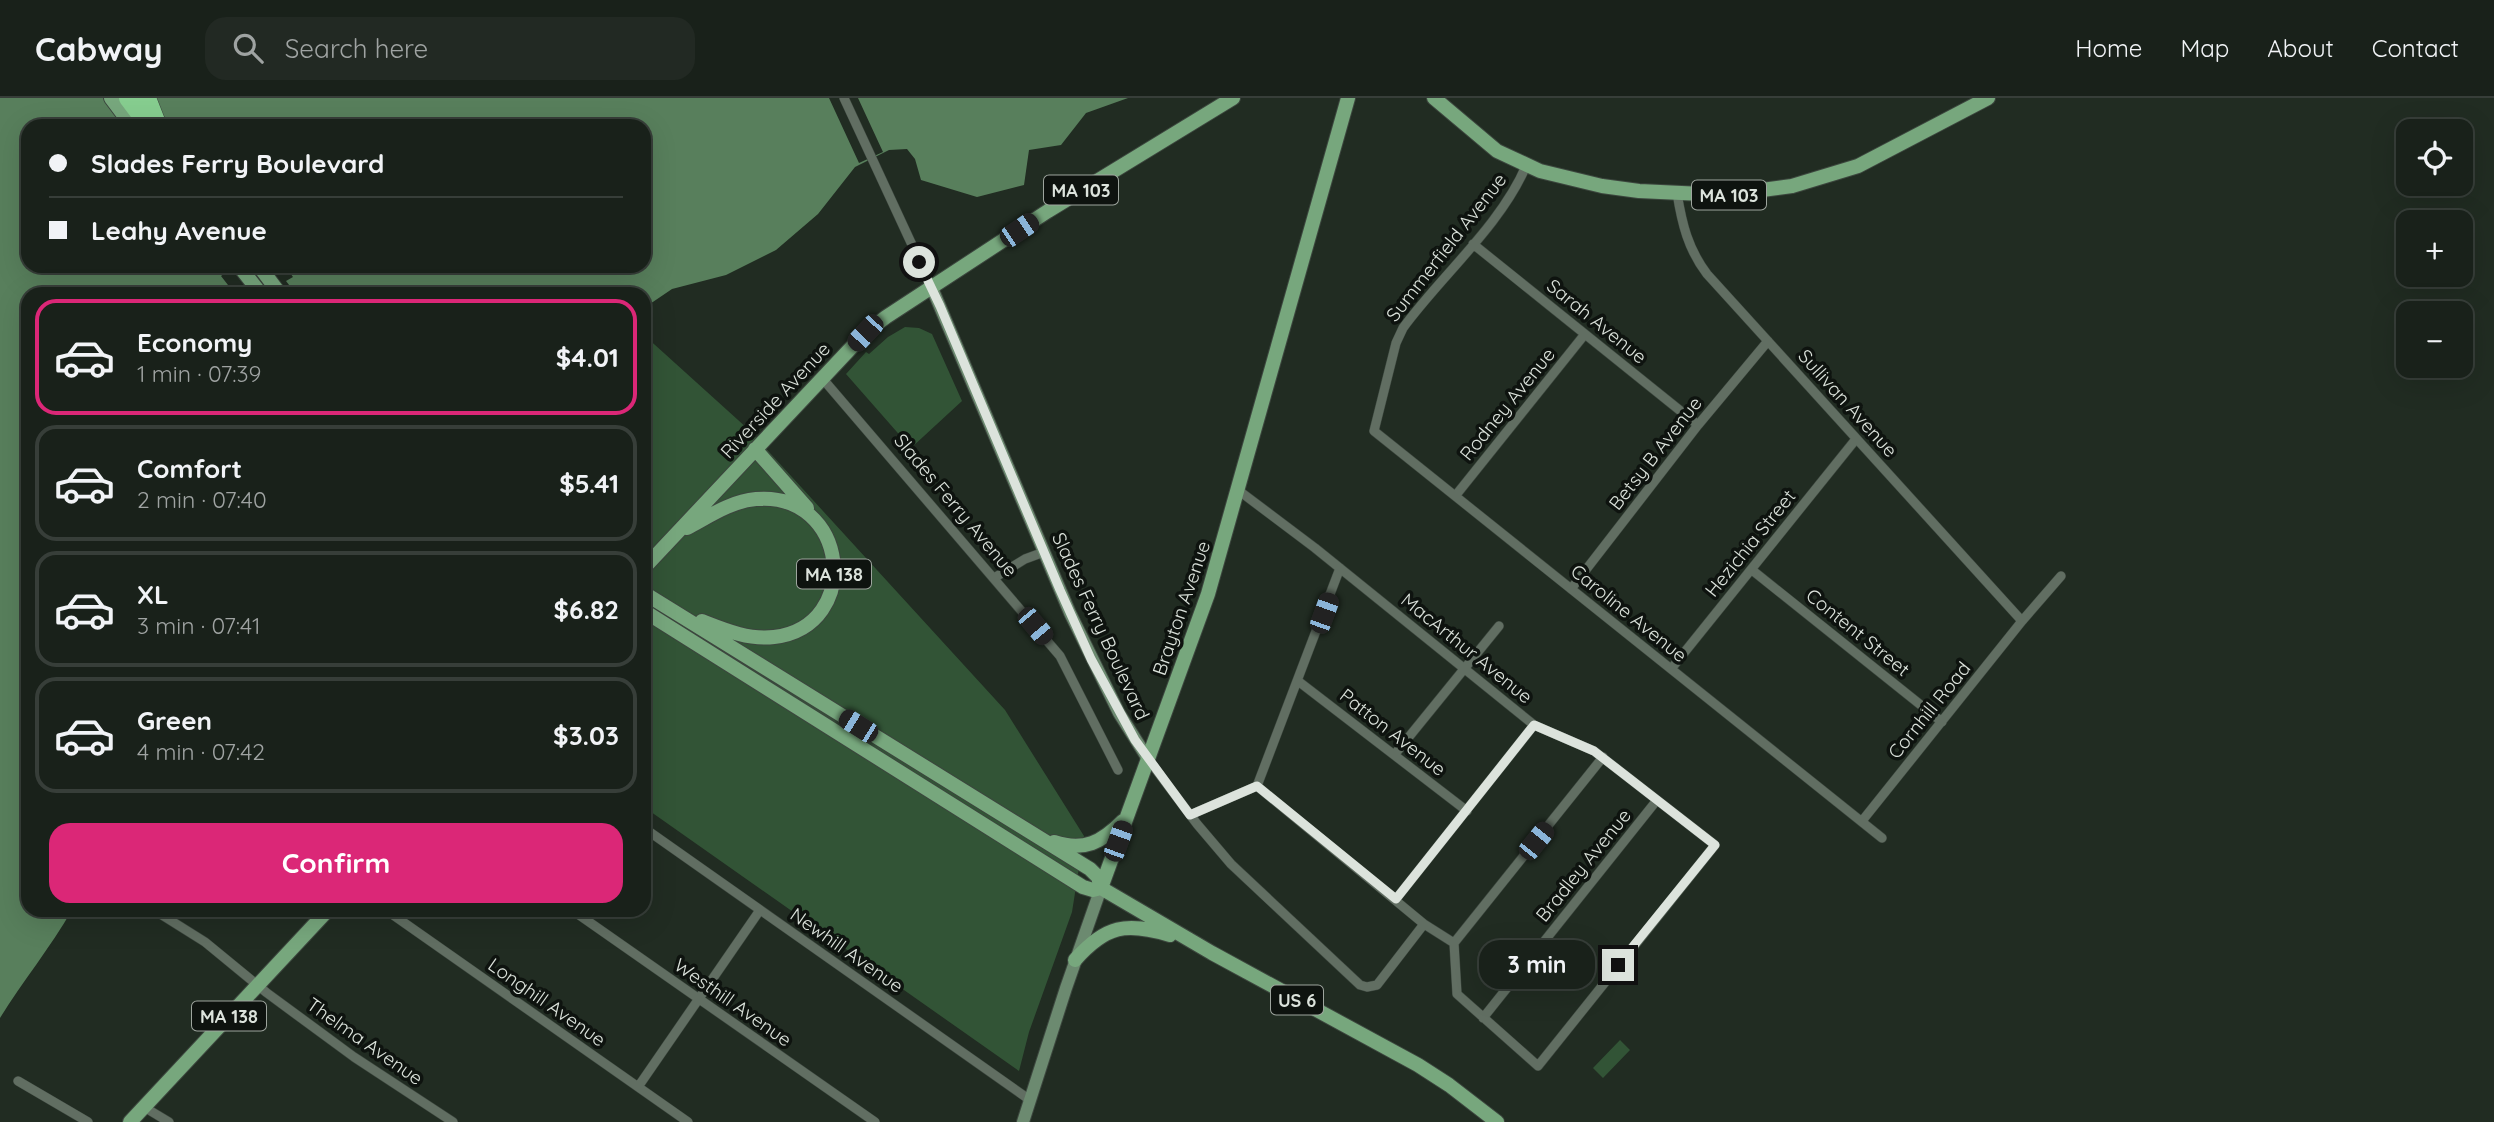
<!DOCTYPE html>
<html lang="en">
<head>
<meta charset="utf-8">
<style>
	body { margin:0; font-family:Quicksand,sans-serif; background:#222923; color:#f1f3f6; height:100vh; display:flex; flex-direction:column; font-size:26px; white-space:nowrap }
	* { box-sizing:border-box; margin:0 }
	p { font-size:23px; color:#9fa3a2 }
	.icon { flex:none; width:38px; height:38px; fill:none; stroke:currentColor; stroke-width:2; stroke-linecap:round; stroke-linejoin:round }
	.map { position:relative; flex:1; overflow:hidden }
	.side { position:absolute; left:21px; top:189px; width:630px; height:630px; display:flex; flex-direction:column; background:#19211a; border-radius:21px; box-shadow:0 7px 28px #0002,0 0 0 2px #373e39 }
	.side>* { flex:none }
	.banner { position:absolute; left:21px; top:21px; width:630px; height:154px; border-radius:21px; box-shadow:0 7px 28px #0002,0 0 0 2px #373e39; display:grid; align-content:center; height:154px; padding:0 28px; background:#19211a }
	.buttons { position:absolute; left:2396px; top:21px; display:grid; gap:14px }
	.buttons a { display:grid; place-items:center; width:77px; height:77px; border-radius:14px; background:#19211a; box-shadow:0 7px 28px #0002,0 0 0 2px #373e39; font-size:35px }
	.end { position:absolute; width:32px; height:32px; margin:-16px; border:9px solid #dce3dc; background:#111; box-shadow:0 0 0 4px #111 }
	.from { border-radius:50% }
	.bubble { position:absolute; height:49px; border-radius:21px; background:#19211a; box-shadow:0 7px 28px #0002,0 0 0 2px #373e39; font-size:23px; font-weight:800; line-height:49px; text-align:center }
	.car { position:absolute; width:21px; height:42px; margin:-21px -10px; border-radius:9px; box-shadow:0 0 5px 2px #0007; background:linear-gradient(#222 24%,#8ab4d8 0 40%,#222 0 76%,#8ab4d8 0 86%,#222 0) }
	.banner b { display:flex; align-items:center; gap:24px; height:66px; font-size:26px }
	.banner b+b { border-top:2px solid #373e39 }
	.banner i { width:18px; height:18px; background:#f1f3f6 }
	ul { padding:12px 0 0; list-style:none }
	li { display:flex; align-items:center; gap:21px; height:116px; margin:0 14px 10px; padding:0 14px; border:4px solid #373e39; border-radius:21px }
	li div { flex:1 }
	li b { display:block; font-size:26px }
	li em { font-style:normal; font-weight:800 }
	li.on { border-color:#db2777 }
	li>.icon { width:63px; height:63px; stroke-width:1.5 }
	.cta { display:flex; gap:14px; margin-top:auto; padding:14px 28px }
	.cta a { flex:1; height:80px; border-radius:21px; background:#db2777; color:#fff; font-size:28px; font-weight:800; line-height:80px; text-align:center }
	header { display:flex; align-items:center; gap:42px; box-sizing:border-box; height:98px; padding:0 35px; background:#19211a; border-bottom:2px solid #373e39 }
	header strong { font-size:33px }
	nav { display:flex; gap:38px; margin-inline-start:auto; font-size:24px }
	.search { width:490px; height:63px; background:#222923; display:flex; align-items:center; gap:18px; box-sizing:border-box; padding:0 24px; border-radius:21px; color:#9fa3a2; font-size:26px }
	.map>svg:first-child { display:block }
	.green { fill:#325436 }
	.water { fill:#587f5c; fill-rule:evenodd }
	.pier { fill:#212c22 }
	.lines { fill:none; stroke-linecap:round; stroke-linejoin:round }
	.minor-casing { stroke:#3c463e; stroke-width:10 }
	.secondary-casing { stroke:#3c463e; stroke-width:14 }
	.primary-casing { stroke:#3c463e; stroke-width:16 }
	.motorway-casing { stroke:#3c463e; stroke-width:19 }
	.minor { stroke:#616e62; stroke-width:9 }
	.secondary { stroke:#6c8a70; stroke-width:12 }
	.primary { stroke:#77a77d; stroke-width:14 }
	.motorway { stroke:#86cd8f; stroke-width:18 }
	.route { stroke:#dce3dc; stroke-width:9 }
	.labels { text-anchor:middle; dominant-baseline:central; stroke-width:7; stroke-linejoin:round; paint-order:stroke }
	.shield { fill:#0e130f; stroke:#9ea59e; stroke-width:2 }
	.shield-label { font-size:18px; font-weight:bold; fill:#dce3dc }
	.street-label { font-size:19px; fill:#dce3dc; stroke:#0e130f }
</style>
</head>
<body>
<header>
<strong>Cabway</strong>
<div class="search"><svg class="icon" aria-label="search" viewBox="0 0 24 24"><circle cx="10" cy="10" r="6"/><path d="M15 15l6 6"/></svg>Search here</div>
<nav><a>Home</a><a>Map</a><a>About</a><a>Contact</a></nav>
</header>
<div class="map">
<svg width="2494" height="1024" viewBox="0 0 2494 1024">
	<rect width="100%" height="100%" fill="#212c22"/>
	<path class="green" d="M905,229L919,230L932,236L962,303L911,350L846,276L866,254L869,256L888,239Z
		M644,237L748,331L1005,612L1084,738L1072,814L1029,934L1019,973L644,709Z
		M1620,942L1630,952L1603,980L1593,970Z"/>
	<path class="water" d="M0,0H1128L1086,15L1061,47L1029,52L1024,87L977,99L921,82L915,61L907,51L889,52L855,69L818,116L776,152L726,177L672,191L644,210V196H28V812H72C50,850 23,883 0,920ZM28,28H644V168H28Z"/>
	<path class="pier" d="M829,0H858L883,54L859,65Z
		M219,168H285L293,179L286,183L296,196H235L221,178L225,175Z"/>
	<g class="lines">
		<g class="minor-casing">
			<path id="minor" d="M844,0L932,190
				M1526,68C1501,127 1441,178 1403,230L1396,245L1374,333L1882,740
				M1677,95C1682,126 1688,151 1707,176L2022,523
				M1473,146L1698,327
				M822,280L1060,558L1118,672
				M1238,392L1315,450L1534,627L1594,653L1715,747L1538,968L1457,896L1454,845L1424,826L1257,688
				M1456,397L1585,236
				M1752,472L1942,624
				M994,480L1025,461L1044,454
				M1571,491L1698,327L1768,243
				M1671,571L1856,341
				M1298,583L1467,713
				M1395,656L1499,528
				M1148,661L1197,726L1231,766L1360,887L1367,889L1377,887L1424,826
				M1190,717L1257,688L1340,470
				M1862,723L2022,523L2061,478
				M644,730L1030,1002
				M1396,801L1534,627
				M154,812L205,844L267,895L354,959L453,1024
				M386,812L688,1024
				M572,812L875,1024
				M1454,845L1603,659
				M1483,920L1657,702
				M18,983L88,1024
				M638,989L760,812
				M144,1009L169,1024"/>
		</g>
		<g class="secondary-casing">
			<path id="secondary" d="M932,190L1070,515L1119,615L1148,661
				M1023,1024L1066,890L1101,790"/>
		</g>
		<g class="primary-casing">
			<path id="primary" d="M111,0L132,28
				M1434,0L1497,53L1540,73L1602,88L1639,93L1724,97L1792,88L1858,68L1988,0
				M239,168L261,196
				M259,168L280,196
				M755,351L807,410
				M687,430C708,419 731,403 756,401C848,393 864,528 774,539C749,542 725,532 702,523
				M644,470L865,235L886,219L1048,113L1233,0
				M644,495L1090,771L1098,779L1101,790
				M644,513L1083,789L1093,792L1101,790
				M1054,744C1084,754 1102,744 1123,723
				M1101,790L1208,496L1348,0
				M1101,790L1212,855L1418,967L1449,987L1497,1024
				M1075,862C1106,827 1126,824 1170,837
				M130,1024L328,812"/>
		</g>
		<g class="motorway-casing">
			<path id="motorway" d="M128,0L149,28
				M147,0L158,28"/>
		</g>
		<use href="#minor" class="minor"/>
		<use href="#secondary" class="secondary"/>
		<use href="#primary" class="primary"/>
		<use href="#motorway" class="motorway"/>
	</g>
	<g class="lines">
		<path class="route" d="M919,164L940,208L1060,492L1091,561L1135,642L1190,717L1257,688L1396,801L1534,627L1594,653L1715,747L1618,867"/>
	</g>
	<g class="labels">
		<g class="shield">
			<rect x="1044" y="77.5" width="74" height="29" rx="5"/>
			<rect x="1692" y="82.5" width="74" height="29" rx="5"/>
			<rect x="797" y="461.5" width="74" height="29" rx="5"/>
			<rect x="1271" y="887.5" width="52" height="29" rx="5"/>
			<rect x="192" y="903.5" width="74" height="29" rx="5"/>
		</g>
		<g class="shield-label">
			<text x="1081" y="92">MA 103</text>
			<text x="1729" y="97">MA 103</text>
			<text x="834" y="476">MA 138</text>
			<text x="1297" y="902">US 6</text>
			<text x="229" y="918">MA 138</text>
		</g>
		<g class="street-label">
			<text transform="translate(1446 149) rotate(-52)">Summerfield Avenue</text>
			<text transform="translate(1597 223) rotate(39)">Sarah Avenue</text>
			<text transform="translate(775 302) rotate(-47)">Riverside Avenue</text>
			<text transform="translate(1848 305) rotate(48)">Sullivan Avenue</text>
			<text transform="translate(1507 306) rotate(-51)">Rodney Avenue</text>
			<text transform="translate(1655 355) rotate(-52)">Betsy B Avenue</text>
			<text transform="translate(956 407) rotate(50)">Slades Ferry Avenue</text>
			<text transform="translate(1750 445) rotate(-51)">Hezichia Street</text>
			<text transform="translate(1181 510) rotate(-71)">Brayton Avenue</text>
			<text transform="translate(1629 515) rotate(39)">Caroline Avenue</text>
			<text transform="translate(1101 528) rotate(65)">Slades Ferry Boulevard</text>
			<text transform="translate(1858 534) rotate(39)">Content Street</text>
			<text transform="translate(1467 550) rotate(39)">MacArthur Avenue</text>
			<text transform="translate(1929 612) rotate(-51)">Cornhill Road</text>
			<text transform="translate(1393 634) rotate(38)">Patton Avenue</text>
			<text transform="translate(1583 767) rotate(-51)">Bradley Avenue</text>
			<text transform="translate(847 852) rotate(35)">Newhill Avenue</text>
			<text transform="translate(547 904) rotate(35)">Longhill Avenue</text>
			<text transform="translate(733 904) rotate(35)">Westhill Avenue</text>
			<text transform="translate(365 943) rotate(35)">Thelma Avenue</text>
		</g>
	</g>
</svg>
<div class="buttons">
<a><svg class="icon" aria-label="locate" viewBox="0 0 24 24"><circle cx="12" cy="12" r="6"/><path d="M12 2v4M12 18v4M2 12h4M18 12h4"/></svg></a>
<a>+</a>
<a>−</a>
</div>
<i class="end from" style="left:919px;top:164px"></i>
<i class="end" style="left:1618px;top:867px"></i>
<div class="bubble" style="left:1479px;top:842px;width:116px">3 min</div>
<i class="car" style="left:1019px;top:132px;rotate:56deg"></i>
<i class="car" style="left:865px;top:235px;rotate:223deg"></i>
<i class="car" style="left:1324px;top:515px;rotate:20deg"></i>
<i class="car" style="left:1035px;top:528px;rotate:140deg"></i>
<i class="car" style="left:858px;top:628px;rotate:302deg"></i>
<i class="car" style="left:1118px;top:743px;rotate:20deg"></i>
<i class="car" style="left:1536px;top:743px;rotate:39deg"></i>
<div class="banner">
<b><i class="from"></i>Slades Ferry Boulevard</b>
<b><i></i>Leahy Avenue</b>
</div>
<section class="side">
<ul>
<li class="on"><svg class="icon" aria-label="car" viewBox="0 0 24 24"><path d="M5 17H2v-5l4-1 3-4h7l3 4 3 1v5h-3M9 17h6M6 11h13"/><circle cx="7" cy="17" r="2"/><circle cx="17" cy="17" r="2"/></svg><div><b>Economy</b><p>1 min · 07:39</p></div><em>$4.01</em></li>
<li><svg class="icon" aria-label="car" viewBox="0 0 24 24"><path d="M5 17H2v-5l4-1 3-4h7l3 4 3 1v5h-3M9 17h6M6 11h13"/><circle cx="7" cy="17" r="2"/><circle cx="17" cy="17" r="2"/></svg><div><b>Comfort</b><p>2 min · 07:40</p></div><em>$5.41</em></li>
<li><svg class="icon" aria-label="car" viewBox="0 0 24 24"><path d="M5 17H2v-5l4-1 3-4h7l3 4 3 1v5h-3M9 17h6M6 11h13"/><circle cx="7" cy="17" r="2"/><circle cx="17" cy="17" r="2"/></svg><div><b>XL</b><p>3 min · 07:41</p></div><em>$6.82</em></li>
<li><svg class="icon" aria-label="car" viewBox="0 0 24 24"><path d="M5 17H2v-5l4-1 3-4h7l3 4 3 1v5h-3M9 17h6M6 11h13"/><circle cx="7" cy="17" r="2"/><circle cx="17" cy="17" r="2"/></svg><div><b>Green</b><p>4 min · 07:42</p></div><em>$3.03</em></li>
</ul>
<div class="cta"><a>Confirm</a></div>
</section>
</div>
</body>
</html>
